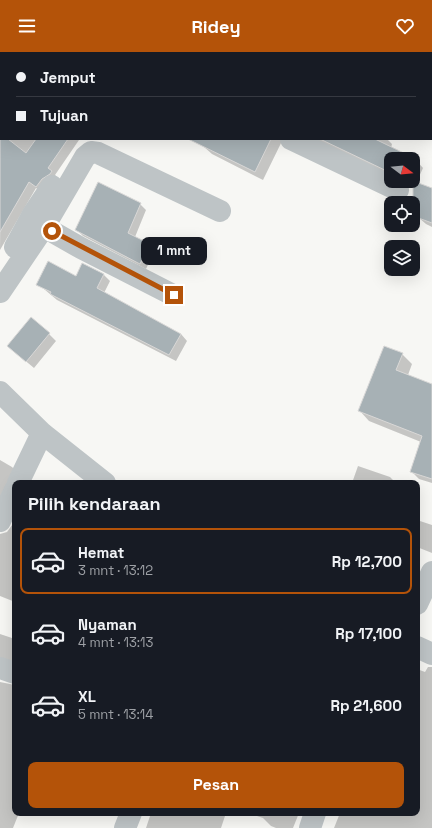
<!DOCTYPE html>
<html lang="id">
<head>
<meta charset="utf-8">
<style>
	body { margin:0; font-family:"Space Grotesk",sans-serif; background:#242831; color:#f1f3f6; height:100vh; display:flex; flex-direction:column; font-size:15px; white-space:nowrap }
	* { box-sizing:border-box; margin:0 }
	p { font-size:13px; color:#9ea1a6 }
	.icon { flex:none; width:22px; height:22px; fill:none; stroke:currentColor; stroke-width:2; stroke-linecap:round; stroke-linejoin:round }
	.map { position:relative; flex:1; overflow:hidden }
	.details { position:absolute; left:12px; top:428px; width:408px; height:336px; display:flex; flex-direction:column; background:#171b24; border-radius:8px; box-shadow:0 4px 16px #0002 }
	.details>* { flex:none }
	.top-card { position:absolute; left:0px; top:0px; width:432px; height:88px; box-shadow:0 4px 16px #0002; display:grid; align-content:center; height:88px; padding:0 16px; background:#171b24 }
	.needle { width:26px; rotate:106deg }
	.tools { position:absolute; left:384px; top:100px; display:grid; gap:8px }
	.tools a { display:grid; place-items:center; width:36px; height:36px; border-radius:8px; background:#171b24; box-shadow:0 4px 16px #0002; font-size:20px }
	.end { position:absolute; width:18px; height:18px; margin:-9px; border:5px solid #b45309; background:#fff; box-shadow:0 0 0 2px #fff }
	.from { border-radius:50% }
	.bubble { position:absolute; height:28px; border-radius:8px; background:#171b24; box-shadow:0 4px 16px #0002; font-size:13px; font-weight:800; line-height:28px; text-align:center }
	.top-card b { display:flex; align-items:center; gap:14px; height:38px; font-size:15px }
	.top-card b+b { border-top:1px solid #363941 }
	.top-card i { width:10px; height:10px; background:#f1f3f6 }
	ul { padding:0; list-style:none }
	li { display:flex; align-items:center; gap:12px; height:66px; margin:0 8px 6px; padding:0 8px; border:2px solid transparent; border-radius:8px }
	li div { flex:1 }
	li b { display:block; font-size:15px }
	li em { font-style:normal; font-weight:800 }
	li.selected { border-color:#b45309 }
	li>.icon { width:36px; height:36px; stroke-width:1.5 }
	h2 { padding:0 16px; font-size:18px; line-height:48px }
	.primary-button { display:flex; gap:8px; margin-top:auto; padding:8px 16px }
	.primary-button a { flex:1; height:46px; border-radius:8px; background:#b45309; color:#fff; font-size:16px; font-weight:800; line-height:46px; text-align:center }
	header { display:flex; justify-content:space-between; align-items:center; height:52px; padding:0 16px; background:#b45309; color:#fff; font-size:18px; font-weight:800 }
	.map>svg:first-child { display:block }
	.shadow { fill:#0003 }
	.building { fill:#a7b1b5; stroke:#d9d8d7 }
	.lines { fill:none; stroke-linecap:round; stroke-linejoin:round }
	.minor { stroke:#bec4c6; stroke-width:22 }
	.route { stroke:#b45309; stroke-width:5 }
</style>
</head>
<body>
<header><svg class="icon" aria-label="menu" viewBox="0 0 24 24"><path d="M4 6h16M4 12h16M4 18h16"/></svg>Ridey<svg class="icon" aria-label="heart" viewBox="0 0 24 24"><path d="M12 20l-8-8c-3-5 5-10 8-4 3-6 11-1 8 4z"/></svg></header>
<div class="map">
<svg width="432" height="776" viewBox="0 0 432 776">
	<rect width="100%" height="100%" fill="#f7f7f4"/>
	<path class="shadow" d="M0,0H42L1,1V13Z
		M163,0H221L163,1Z
		M285,0H303L306,1H284Z
		M1,77V87L79,88L55,123L58,126L43,141L36,136L0,198Z
		M207,87H283L263,128L212,102L203,94Z
		M315,87H387L392,92L391,96L415,107L423,116L414,136L399,129H413V107H391V125Z
		M432,137V175L426,172L418,165Z
		M140,152L146,158L135,185L149,192L155,198L146,217L83,184L77,178Z
		M83,212L104,223L110,229L104,241L181,282L187,289L176,309L57,248L38,232L76,225Z
		M49,282L56,289L34,316L16,301Z
		M402,302L412,312L408,323L432,333V431L419,427L411,419L421,390L369,369L359,358Z
		M0,408L12,415L19,422L0,462Z
		M358,414L390,425L396,431H352Z
		M417,468L432,473V501L417,495Z
		M15,469V550L0,544V482L7,480Z
		M0,582L15,587V613L0,614Z
		M428,615H432V776H334L340,761H417V617L425,620Z
		M0,630L15,633V761H19L13,776H0Z
		M48,761H57V764Z
		M151,761H226L221,776H146Z
		M248,761H299L293,776H276L271,774L263,766Z"/>
	<path class="building" d="M0,81L1,87H8L26,101L36,87H68L48,116L52,119L50,122L42,127L36,135L29,130L0,180Z
		M188,87H271L255,120Z
		M320,87H375L416,107L413,113V107H391V121Z
		M413,129L432,136V171L413,164Z
		M98,130L141,151L128,181L150,192L140,212L75,178Z
		M48,209L76,224L82,211L104,222L97,236L181,282L169,303L50,242L51,240L36,233Z
		M31,265L50,281L26,310L7,294Z
		M384,294L403,301L396,318L432,332V427L410,420L422,384L358,359Z"/>
	<g class="lines">
		<path class="minor" d="M130,0L132,1
			M224,1V0
			M291,87L398,138
			M44,175L85,105L91,100L98,101L220,159
			M15,195L33,162L52,134
			M0,240L44,175L81,196L173,243
			M0,340L42,381L105,431
			M18,431L42,381
			M0,469L15,438
			M417,552L432,520
			M417,595L432,602
			M0,616L15,621
			M125,776L131,761
			M310,776L315,761"/>
	</g>
	<g class="lines">
		<path class="route" d="M52,179L174,243"/>
	</g>
</svg>
<div class="tools">
<a><svg class="needle" viewBox="-14 -14 28 28"><path d="M0-13l5 13h-10z" fill="#e53935"/><path d="M0 13l5-13h-10z" fill="#9ea1a6"/></svg></a>
<a><svg class="icon" aria-label="locate" viewBox="0 0 24 24"><circle cx="12" cy="12" r="6"/><path d="M12 2v4M12 18v4M2 12h4M18 12h4"/></svg></a>
<a><svg class="icon" aria-label="layers" viewBox="0 0 24 24"><path d="M12 4l9 5-9 5-9-5zM3 14l9 5 9-5"/></svg></a>
</div>
<i class="end from" style="left:52px;top:179px"></i>
<i class="end" style="left:174px;top:243px"></i>
<div class="bubble" style="left:141px;top:185px;width:66px">1 mnt</div>
<div class="top-card">
<b><i class="from"></i>Jemput</b>
<b><i></i>Tujuan</b>
</div>
<section class="details">
<h2>Pilih kendaraan</h2>
<ul>
<li class="selected"><svg class="icon" aria-label="car" viewBox="0 0 24 24"><path d="M5 17H2v-5l4-1 3-4h7l3 4 3 1v5h-3M9 17h6M6 11h13"/><circle cx="7" cy="17" r="2"/><circle cx="17" cy="17" r="2"/></svg><div><b>Hemat</b><p>3 mnt · 13:12</p></div><em>Rp 12,700</em></li>
<li><svg class="icon" aria-label="car" viewBox="0 0 24 24"><path d="M5 17H2v-5l4-1 3-4h7l3 4 3 1v5h-3M9 17h6M6 11h13"/><circle cx="7" cy="17" r="2"/><circle cx="17" cy="17" r="2"/></svg><div><b>Nyaman</b><p>4 mnt · 13:13</p></div><em>Rp 17,100</em></li>
<li><svg class="icon" aria-label="car" viewBox="0 0 24 24"><path d="M5 17H2v-5l4-1 3-4h7l3 4 3 1v5h-3M9 17h6M6 11h13"/><circle cx="7" cy="17" r="2"/><circle cx="17" cy="17" r="2"/></svg><div><b>XL</b><p>5 mnt · 13:14</p></div><em>Rp 21,600</em></li>
</ul>
<div class="primary-button"><a>Pesan</a></div>
</section>
</div>
</body>
</html>
